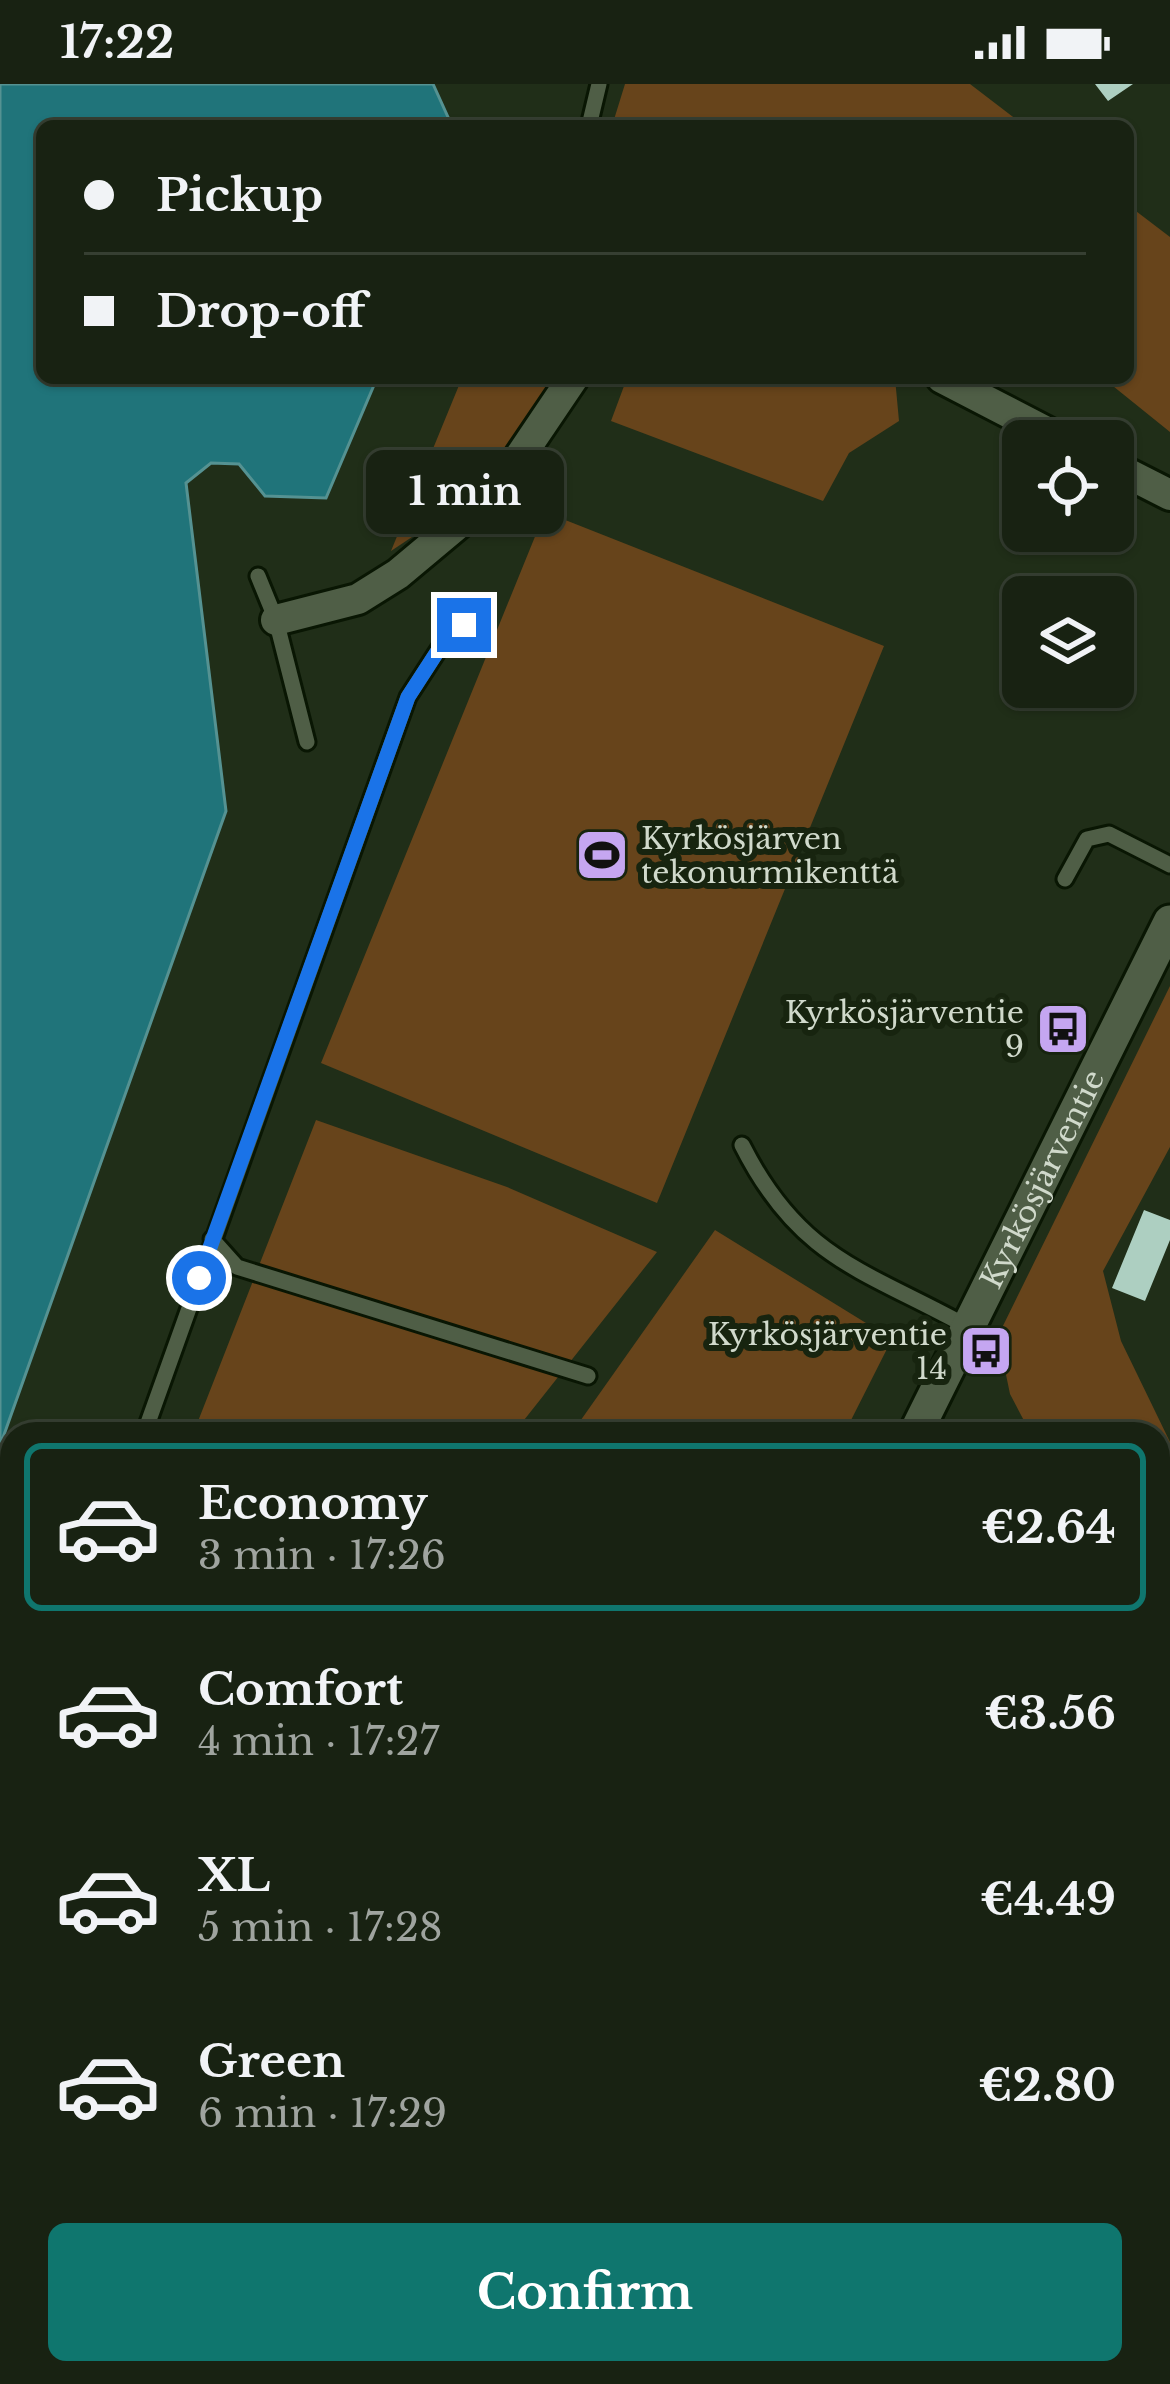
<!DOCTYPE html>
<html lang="en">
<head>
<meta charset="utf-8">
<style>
	body { margin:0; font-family:"Libre Baskerville",serif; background:#212a1b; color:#f1f3f6; height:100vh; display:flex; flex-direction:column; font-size:45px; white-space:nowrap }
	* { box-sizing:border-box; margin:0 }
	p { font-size:39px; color:#9fa49f }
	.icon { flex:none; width:66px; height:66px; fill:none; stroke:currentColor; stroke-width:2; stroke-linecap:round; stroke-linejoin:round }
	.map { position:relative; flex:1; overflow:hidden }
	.drawer { position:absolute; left:0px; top:1338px; width:1170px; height:963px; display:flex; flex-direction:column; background:#182212; border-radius:36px 36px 0 0; box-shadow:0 3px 9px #0004,0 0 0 3px #363f32 }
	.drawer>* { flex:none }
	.hud { position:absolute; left:36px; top:36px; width:1098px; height:264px; border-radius:18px; box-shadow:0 3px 9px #0004,0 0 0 3px #363f32; display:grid; align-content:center; height:264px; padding:0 48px; background:#182212 }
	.fabs { position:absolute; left:1002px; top:336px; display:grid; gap:24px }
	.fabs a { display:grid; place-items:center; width:132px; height:132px; border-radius:18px; background:#182212; box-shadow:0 3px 9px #0004,0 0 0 3px #363f32; font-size:60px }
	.end { position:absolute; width:54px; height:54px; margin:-27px; border:15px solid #1a73e8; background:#fff; box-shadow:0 0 0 6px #fff }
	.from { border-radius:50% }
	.bubble { position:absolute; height:84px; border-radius:18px; background:#182212; box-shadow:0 3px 9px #0004,0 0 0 3px #363f32; font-size:39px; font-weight:700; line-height:84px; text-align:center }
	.hud b { display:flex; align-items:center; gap:42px; height:114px; font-size:45px }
	.hud b+b { border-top:3px solid #363f32 }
	.hud i { width:30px; height:30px; background:#f1f3f6 }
	ul { padding:21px 0 0; list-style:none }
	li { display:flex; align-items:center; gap:36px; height:168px; margin:0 24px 18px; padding:0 24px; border:6px solid transparent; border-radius:18px }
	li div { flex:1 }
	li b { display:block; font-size:45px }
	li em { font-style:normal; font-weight:700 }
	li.on { border-color:#0f766e }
	li>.icon { width:108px; height:108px; stroke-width:1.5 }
	.action { display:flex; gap:24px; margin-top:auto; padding:24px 48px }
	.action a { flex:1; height:138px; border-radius:18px; background:#0f766e; color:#fff; font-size:48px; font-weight:700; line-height:138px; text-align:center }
	.status { display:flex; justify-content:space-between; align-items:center; height:84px; padding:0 60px; background:#182212; direction:ltr }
	.status svg { height:33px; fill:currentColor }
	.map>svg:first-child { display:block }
	.green { fill:#67441b }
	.water { fill:#20747a; stroke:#559292; stroke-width:3 }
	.building { fill:#adcfc1 }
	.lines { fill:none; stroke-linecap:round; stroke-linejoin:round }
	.service-casing { stroke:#091603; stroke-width:21 }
	.minor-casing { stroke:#091603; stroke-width:36 }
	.tertiary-casing { stroke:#091603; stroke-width:39 }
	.service { stroke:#4f5e46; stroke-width:15 }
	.minor { stroke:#4f5e46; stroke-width:30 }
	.tertiary { stroke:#4f5e46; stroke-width:33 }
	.route { stroke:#1a73e8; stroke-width:15 }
	.labels { text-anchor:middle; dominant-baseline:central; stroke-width:12; stroke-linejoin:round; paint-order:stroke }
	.poi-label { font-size:30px; fill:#d0d9cb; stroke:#17240f; text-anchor:end }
	.street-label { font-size:30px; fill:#d0d9cb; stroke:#17240f }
</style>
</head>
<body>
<div class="status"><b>17:22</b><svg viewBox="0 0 49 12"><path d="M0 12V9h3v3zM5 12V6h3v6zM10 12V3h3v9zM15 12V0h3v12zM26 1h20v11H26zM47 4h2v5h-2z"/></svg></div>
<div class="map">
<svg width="1170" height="2300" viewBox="0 0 1170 2300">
	<rect width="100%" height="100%" fill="#202e18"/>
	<path class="green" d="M625,0H970L1025,42H612Z
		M1128,121L1170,153V348L1103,294H1128Z
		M462,294H555L491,388L442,433L391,467Z
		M627,294H895L899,337L849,369L823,417L611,337Z
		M545,428L884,562L657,1119L321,979Z
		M1170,902V1063L1103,1187L1121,1257L1170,1358V1423L1158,1418V1350H1031L1010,1310L998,1252Z
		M316,1036L507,1103L657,1168L513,1350H193Z
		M715,1146L892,1255L844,1350H571Z
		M1158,1554L1170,1562V2258L1158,2262Z
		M12,1808V2075L0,2099V1833Z"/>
	<path class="water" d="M0,0H433L452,42H42V294H377L326,414L265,412L239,380L211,379L186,399L226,727L0,1362Z"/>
	<path class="building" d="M1095,0H1133L1108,17Z
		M1144,1126L1170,1136V1156L1145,1217L1112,1204Z
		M207,2289H260L279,2297L203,2300Z
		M382,2289H435L432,2300H379Z"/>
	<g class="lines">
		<g class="service-casing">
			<path id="service" d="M589,42L599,0
				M258,492L276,536L307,658
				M1065,795L1087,755L1109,750L1170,781
				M742,1061C800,1176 865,1186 968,1243
				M212,1155L237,1183L588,1292
				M144,1350L408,613L441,562L464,541
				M0,1731L12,1700"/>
		</g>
		<g class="minor-casing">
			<path id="minor" d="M942,294L1064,357
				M1113,382L1170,411
				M276,536L358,515L398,490L496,408L573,294
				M1158,1526L1170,1535
				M645,2289L703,2300"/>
		</g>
		<g class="tertiary-casing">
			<g id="tertiary">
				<path id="s1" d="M915,1350L1170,838"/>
				<path d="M658,2300L660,2289"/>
			</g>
		</g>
		<use href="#service" class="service"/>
		<use href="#minor" class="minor"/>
		<use href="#tertiary" class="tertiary"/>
	</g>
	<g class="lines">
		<path class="route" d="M199,1194L408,613L441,562L464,541"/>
	</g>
	<defs>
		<g id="stadium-square" transform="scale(2.7)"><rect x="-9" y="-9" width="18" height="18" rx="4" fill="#c5a6f1" stroke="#17240f"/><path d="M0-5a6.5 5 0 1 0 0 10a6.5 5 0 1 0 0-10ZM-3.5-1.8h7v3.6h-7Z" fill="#111"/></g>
		<g id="bus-square" transform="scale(2.7)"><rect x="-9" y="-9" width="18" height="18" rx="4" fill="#c5a6f1" stroke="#17240f"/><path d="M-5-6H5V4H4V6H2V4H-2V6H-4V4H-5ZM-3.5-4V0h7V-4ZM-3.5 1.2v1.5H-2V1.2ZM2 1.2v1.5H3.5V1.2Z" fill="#111"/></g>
	</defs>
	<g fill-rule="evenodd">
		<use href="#stadium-square" x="602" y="771"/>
		<use href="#bus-square" x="1063" y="945"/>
		<use href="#bus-square" x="986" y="1267"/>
	</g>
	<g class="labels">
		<g class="poi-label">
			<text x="641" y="754" text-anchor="start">Kyrkösjärven<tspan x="641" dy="34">tekonurmikenttä</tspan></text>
			<text x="1024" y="928">Kyrkösjärventie<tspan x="1024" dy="34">9</tspan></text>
			<text x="947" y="1250">Kyrkösjärventie<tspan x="947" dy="34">14</tspan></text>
		</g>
		<g class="street-label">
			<text stroke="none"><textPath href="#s1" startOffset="285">Kyrkösjärventie</textPath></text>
		</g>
	</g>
</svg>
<div class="fabs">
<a><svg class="icon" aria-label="locate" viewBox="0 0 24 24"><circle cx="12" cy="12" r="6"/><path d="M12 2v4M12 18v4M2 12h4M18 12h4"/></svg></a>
<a><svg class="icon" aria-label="layers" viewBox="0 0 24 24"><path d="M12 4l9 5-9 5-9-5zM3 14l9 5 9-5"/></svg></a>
</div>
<i class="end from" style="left:199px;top:1194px"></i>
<i class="end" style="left:464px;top:541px"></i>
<div class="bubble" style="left:366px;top:366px;width:198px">1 min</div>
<div class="hud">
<b><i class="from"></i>Pickup</b>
<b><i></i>Drop-off</b>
</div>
<section class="drawer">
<ul>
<li class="on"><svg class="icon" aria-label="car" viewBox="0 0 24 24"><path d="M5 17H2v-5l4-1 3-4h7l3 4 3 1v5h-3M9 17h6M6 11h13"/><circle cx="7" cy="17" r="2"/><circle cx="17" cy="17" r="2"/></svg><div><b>Economy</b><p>3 min · 17:26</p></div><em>€2.64</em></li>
<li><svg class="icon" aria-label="car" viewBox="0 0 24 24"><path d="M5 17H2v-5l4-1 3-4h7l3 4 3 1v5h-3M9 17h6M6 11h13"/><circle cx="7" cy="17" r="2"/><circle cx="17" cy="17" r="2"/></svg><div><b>Comfort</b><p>4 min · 17:27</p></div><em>€3.56</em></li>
<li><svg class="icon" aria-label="car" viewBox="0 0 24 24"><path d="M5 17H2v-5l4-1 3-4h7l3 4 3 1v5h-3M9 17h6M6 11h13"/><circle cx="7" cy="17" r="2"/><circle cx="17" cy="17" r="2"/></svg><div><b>XL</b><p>5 min · 17:28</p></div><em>€4.49</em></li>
<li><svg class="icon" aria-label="car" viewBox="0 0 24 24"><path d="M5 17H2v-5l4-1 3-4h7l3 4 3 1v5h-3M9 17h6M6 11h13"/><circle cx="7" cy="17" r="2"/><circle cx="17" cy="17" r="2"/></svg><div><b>Green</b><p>6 min · 17:29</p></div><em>€2.80</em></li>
</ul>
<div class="action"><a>Confirm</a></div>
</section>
</div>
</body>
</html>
